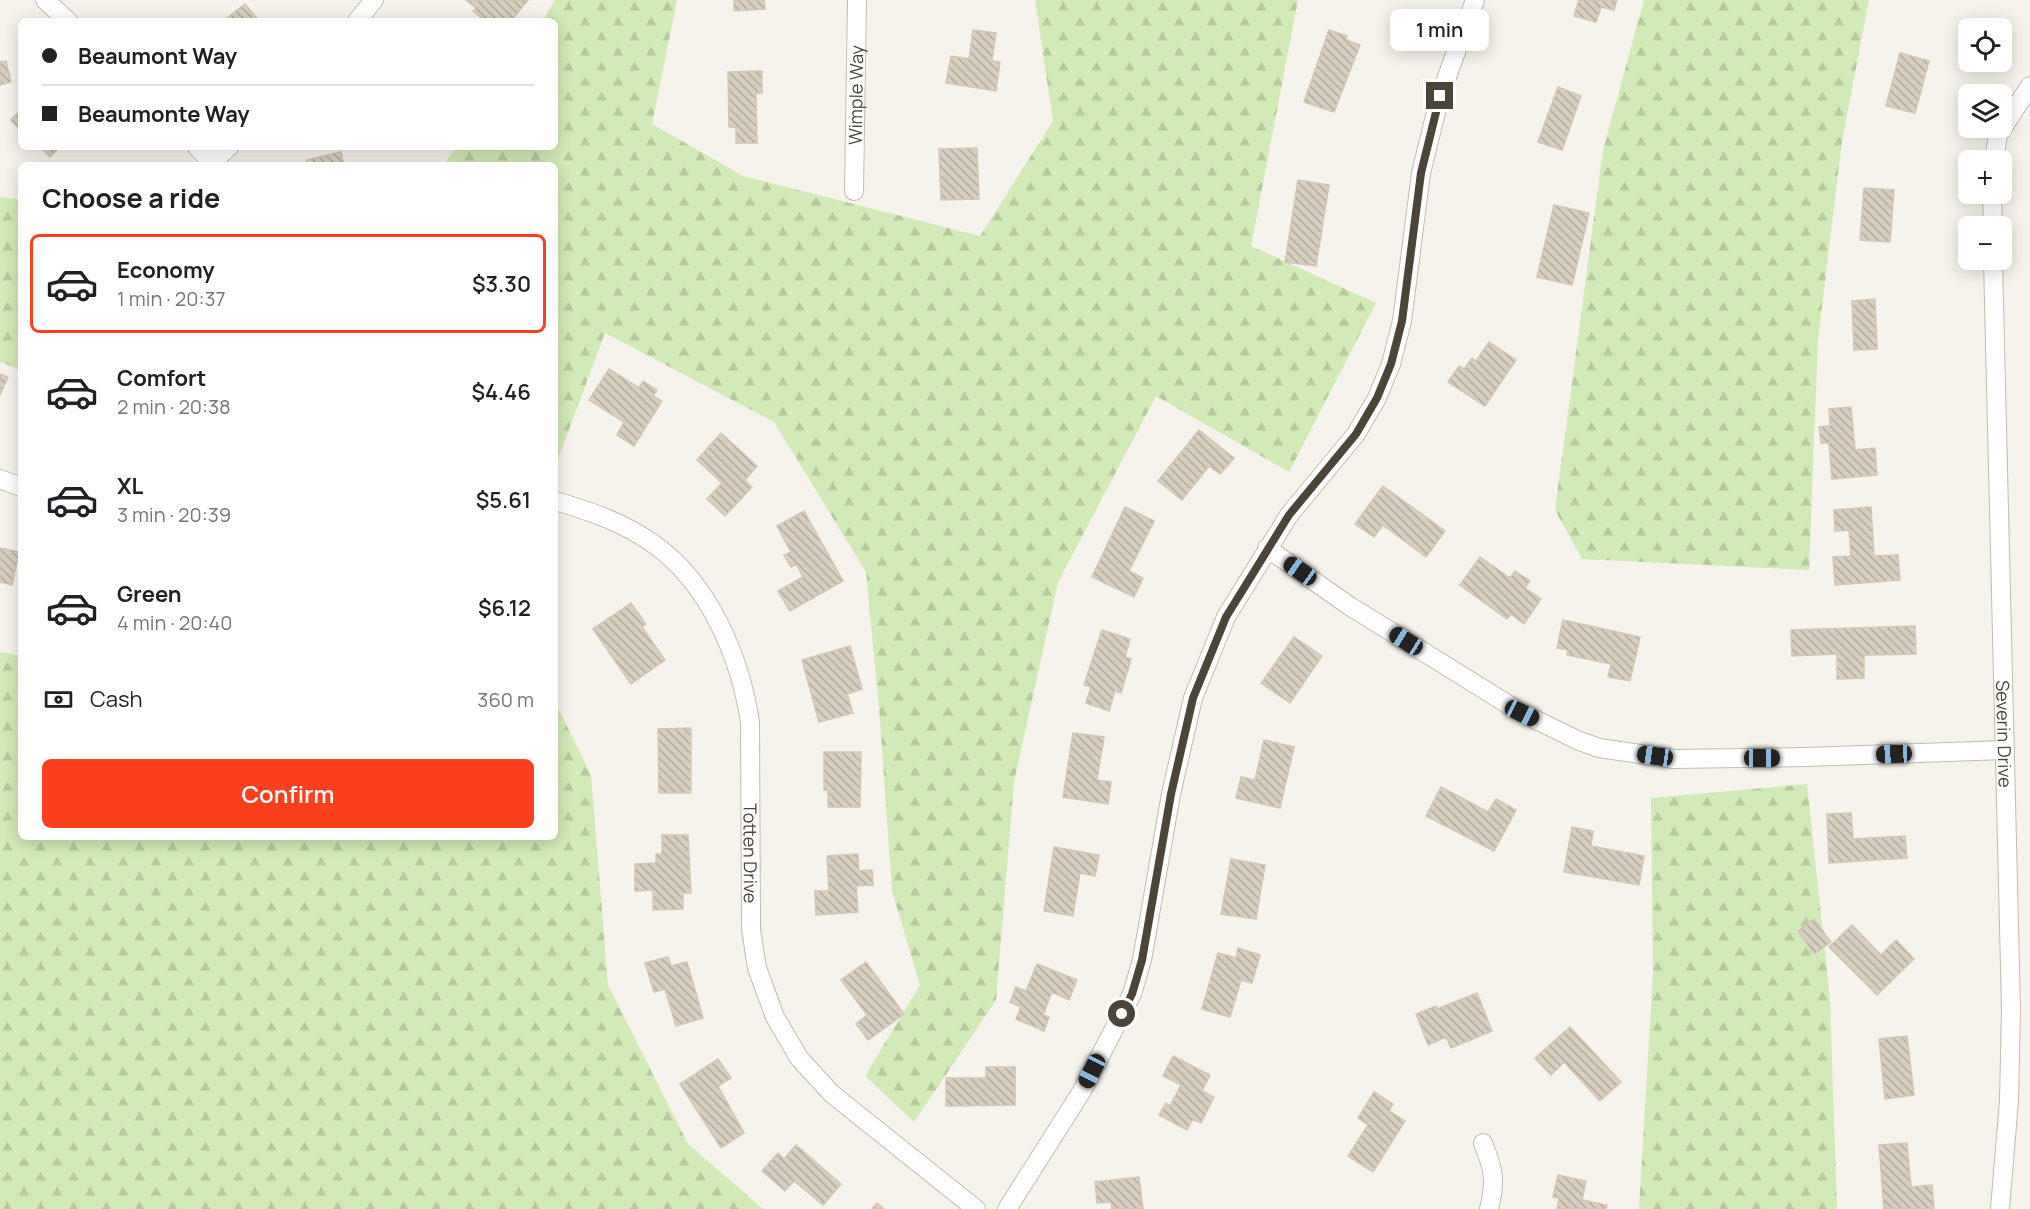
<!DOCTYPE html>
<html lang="en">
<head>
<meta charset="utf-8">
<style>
	body { margin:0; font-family:Manrope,sans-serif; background:#f6f6f6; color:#202124; height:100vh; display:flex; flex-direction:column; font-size:22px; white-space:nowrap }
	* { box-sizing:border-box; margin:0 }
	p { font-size:20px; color:#757577 }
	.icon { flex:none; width:33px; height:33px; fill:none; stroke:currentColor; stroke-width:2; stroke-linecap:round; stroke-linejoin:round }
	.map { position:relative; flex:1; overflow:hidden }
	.sheet { position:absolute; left:18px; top:162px; width:540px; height:678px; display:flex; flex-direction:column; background:#fff; border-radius:9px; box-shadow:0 3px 15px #0003 }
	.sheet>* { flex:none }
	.banner { position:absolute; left:18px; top:18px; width:540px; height:132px; border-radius:9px; box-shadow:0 3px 15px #0003; display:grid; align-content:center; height:132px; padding:0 24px; background:#fff }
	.fabs { position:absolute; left:1958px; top:18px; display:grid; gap:12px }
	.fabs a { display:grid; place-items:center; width:54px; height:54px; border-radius:9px; background:#fff; box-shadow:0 3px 15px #0003; font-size:30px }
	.end { position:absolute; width:27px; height:27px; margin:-14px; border:8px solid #4b4439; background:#fff; box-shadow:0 0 0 3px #fff }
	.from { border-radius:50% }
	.bubble { position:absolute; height:42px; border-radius:9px; background:#fff; box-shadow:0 3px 15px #0003; font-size:20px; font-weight:600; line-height:42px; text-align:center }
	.car { position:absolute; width:18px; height:36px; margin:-18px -9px; border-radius:8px; box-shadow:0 0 4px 2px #0007; background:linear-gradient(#222 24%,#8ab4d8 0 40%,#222 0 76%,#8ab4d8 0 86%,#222 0) }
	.banner b { display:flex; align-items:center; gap:21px; height:57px; font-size:22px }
	.banner b+b { border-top:2px solid #e0e0e0 }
	.banner i { width:15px; height:15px; background:#202124 }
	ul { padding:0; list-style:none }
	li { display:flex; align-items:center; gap:18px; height:99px; margin:0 12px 9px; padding:0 12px; border:3px solid transparent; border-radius:9px }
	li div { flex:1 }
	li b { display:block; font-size:22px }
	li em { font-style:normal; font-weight:600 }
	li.selected { border-color:#fc3f1d }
	li>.icon { width:54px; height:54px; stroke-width:1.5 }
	h2 { padding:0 24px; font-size:27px; line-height:72px }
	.pay { display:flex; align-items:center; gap:15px; height:66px; padding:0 24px; font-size:22px }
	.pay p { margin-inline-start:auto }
	.button { display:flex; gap:12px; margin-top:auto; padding:12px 24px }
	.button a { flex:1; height:69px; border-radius:9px; background:#fc3f1d; color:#fff; font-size:24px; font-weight:600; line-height:69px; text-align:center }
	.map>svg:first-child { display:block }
	.forest { fill:url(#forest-firs) }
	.building { fill:url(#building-back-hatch); stroke:#d3c7b4; stroke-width:1.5 }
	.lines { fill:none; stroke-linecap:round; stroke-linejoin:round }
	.street-casing { stroke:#c2bbae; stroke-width:20 }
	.street { stroke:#fff; stroke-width:18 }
	.route { stroke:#4b4439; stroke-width:8 }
	.labels { text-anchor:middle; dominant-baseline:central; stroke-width:5; stroke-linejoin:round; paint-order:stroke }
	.street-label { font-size:18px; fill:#4b4439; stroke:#fff }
</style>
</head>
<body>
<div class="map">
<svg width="2030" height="1209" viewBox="0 0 2030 1209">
	<defs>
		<pattern id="forest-firs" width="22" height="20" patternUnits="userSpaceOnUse" patternTransform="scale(1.5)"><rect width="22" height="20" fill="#d2eab5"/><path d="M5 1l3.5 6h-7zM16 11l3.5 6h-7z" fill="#b6ca9c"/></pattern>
		<pattern id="building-back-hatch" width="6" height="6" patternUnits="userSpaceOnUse" patternTransform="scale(1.5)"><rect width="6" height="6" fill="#d8cfc1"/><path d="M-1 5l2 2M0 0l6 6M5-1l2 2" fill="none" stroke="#b1aa9e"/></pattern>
	</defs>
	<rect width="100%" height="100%" fill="#f6f3ec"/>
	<path class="forest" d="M555,0H677L652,124L743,176L980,236L1053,121L1035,0H1298L1251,246L1376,303L1289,472L1156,396L1058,582L1014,782L996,1000L914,1122L865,1076L920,985L892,891L880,720L866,572L774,422L605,333L555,467V165H444L456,147H555V21H542Z
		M1644,0H1869L1842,141L1818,339L1809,570L1582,559L1555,510L1603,150Z
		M0,197L21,200V370L0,362Z
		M0,652L21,656V837H555V702L591,775L608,985L688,1144L763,1209H0Z
		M1807,784L1830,999L1837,1209H1639L1653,972L1651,798Z"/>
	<path class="building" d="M466,0H528L511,21H485L473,11L476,8Z
		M734,0H764L765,9L734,11Z
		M1579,0H1617L1614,10L1601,7L1596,22L1574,16Z
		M245,4L259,21H223Z
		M973,30L996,33L992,61L1000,62L996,91L946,83L951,56L969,59Z
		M1329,30L1347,36L1346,40L1360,45L1334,112L1304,102Z
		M1900,53L1929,61L1915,113L1886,106Z
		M6,61L11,82L0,85V62Z
		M762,71V93H756L757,143H736V127H729L728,72Z
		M1558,87L1581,96L1562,150L1538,142Z
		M21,110V131L11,120Z
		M40,147H60L50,157Z
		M977,148L979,199L941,200L939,149Z
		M341,152L344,165H307L306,160Z
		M1298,180L1329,185L1316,266L1285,262Z
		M1864,188L1894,190L1890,242L1860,240Z
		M1554,205L1589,213L1572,285L1537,277Z
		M1875,299L1877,349L1854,350L1852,301Z
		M1489,342L1516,360L1485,406L1448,382L1459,366L1464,369L1472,358L1476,361Z
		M609,369L639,388L643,381L657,390L653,396L662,401L634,446L617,435L624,422L589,400Z
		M0,374L8,377L0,395Z
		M1851,407L1855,450L1875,448L1877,475L1832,479L1829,443H1821L1819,427L1830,426L1829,409Z
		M1199,430L1234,458L1220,474L1209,466L1182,500L1158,481Z
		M721,433L757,466L745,480L752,487L725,516L707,499L722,483L697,460Z
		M1383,486L1445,531L1426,557L1383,525L1374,537L1355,524Z
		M1125,507L1154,521L1129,571L1143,578L1134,597L1092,577Z
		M1871,507L1874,556L1898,555L1900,580L1835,585L1833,557L1851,556L1849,530L1835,531L1834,510Z
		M804,511L843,581L790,611L778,591L803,577L796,564L791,567L784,555L791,552L777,526Z
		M0,548L19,552L12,585L0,582Z
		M1480,557L1510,578L1515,571L1530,581L1525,588L1541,599L1524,624L1511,614L1507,619L1460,585Z
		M631,603L646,624L642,627L665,660L631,684L593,629Z
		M1563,620L1640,637L1630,681L1608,677L1611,664L1567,655L1568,650L1557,648Z
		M1915,626L1916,654L1864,655V678L1837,679V654L1792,656L1791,630Z
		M1102,630L1130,639L1125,657L1131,659L1121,693L1115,691L1109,711L1086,703L1091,687L1084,685Z
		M1294,637L1322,656L1290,703L1261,683Z
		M850,646L862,689L847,694L853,713L819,722L802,660Z
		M691,728V793H659L658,729Z
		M1073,733L1104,737L1097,780L1111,782L1108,804L1063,797Z
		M1264,740L1294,747L1280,808L1236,798L1241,777L1255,780Z
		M824,752H861L860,807H828V790H824Z
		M1441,787L1488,812L1496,799L1516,810L1494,851L1426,816Z
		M1851,813L1853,839L1905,836L1907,858L1829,863L1827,814Z
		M1572,827L1593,831L1591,846L1644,856L1639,885L1564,872Z
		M662,835H688L691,893H683V909L653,910V890L635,891V864L656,863V854H662Z
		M1054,847L1099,855L1095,876L1080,873L1073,916L1044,911Z
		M858,854L859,871L872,870L873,885L856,886L858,912L816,915L815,891H829L827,856Z
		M1231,859L1265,865L1256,919L1221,914Z
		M1814,919L1831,942L1814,954L1798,931Z
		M1852,925L1881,955L1896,940L1914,959L1877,995L1829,947Z
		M1238,948L1260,955L1252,983L1241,980L1230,1017L1202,1009L1218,953L1236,958Z
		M668,957L671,966L687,962L703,1018L676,1026L665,989L654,992L645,963Z
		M866,962L904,1014L868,1040L856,1024L867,1015L841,980Z
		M1037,964L1077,980L1069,1000L1052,992L1043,1015L1049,1017L1044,1031L1016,1019L1021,1007L1010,1002L1016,987L1026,991Z
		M1477,993L1492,1031L1451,1048L1446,1037L1428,1045L1416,1014L1436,1006L1437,1009Z
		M1570,1027L1621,1082L1600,1101L1564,1062L1551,1075L1535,1058Z
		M1907,1036L1914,1095L1885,1099L1879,1039Z
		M1173,1056L1210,1075L1202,1091L1214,1097L1201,1123L1193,1119L1187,1130L1159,1115L1166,1103L1170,1106L1181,1085L1163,1076Z
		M718,1059L731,1078L718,1086L744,1133L721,1148L680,1084Z
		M986,1067H1015V1105L946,1106V1078H986Z
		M1374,1092L1393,1104L1389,1111L1405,1121L1373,1172L1348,1156L1368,1125L1358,1118Z
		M1907,1143L1911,1187L1932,1185L1934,1209H1884L1879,1145Z
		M796,1145L841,1184L823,1205L794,1181L785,1191L762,1171L778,1153L784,1159Z
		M1558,1175L1586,1181L1582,1200L1607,1205L1606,1209H1557L1559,1198L1553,1197Z
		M1139,1177L1143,1209H1112L1111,1202L1097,1203L1095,1182Z
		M877,1203L884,1209H872Z"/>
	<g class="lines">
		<g class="street-casing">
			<g id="street">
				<path d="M45,0L68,21"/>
				<path d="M357,21L374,0"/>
				<path d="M197,147L214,165"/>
				<path d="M1994,160L1998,135L2030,86"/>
				<path d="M212,162L229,147"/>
				<path id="s1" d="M854,191L857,0"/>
				<path d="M1992,194L1993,226"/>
				<path id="s2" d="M1993,260L2011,1009L2009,1101L2000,1209"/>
				<path d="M0,479L21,487"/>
				<path id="s3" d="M555,501C590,511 625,523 655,545C710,585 740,657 750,722L751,929L757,968L775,1017L799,1058L832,1094L976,1209"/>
				<path d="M1267,548L1348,605L1522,713L1577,740L1599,748L1674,759L1806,757L2005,750"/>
				<path d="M1483,1143C1494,1170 1496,1181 1489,1209"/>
				<path d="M1007,1209L1082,1091L1132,994L1142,960L1171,794L1193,698L1226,617L1289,515L1356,434L1377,398L1391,364L1402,321L1421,173L1440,96L1475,0"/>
			</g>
		</g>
		<use href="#street" class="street"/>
	</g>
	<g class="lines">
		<path class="route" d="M1122,1014L1132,994L1142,960L1171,794L1193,698L1226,617L1289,515L1356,434L1377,398L1391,364L1402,321L1421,173L1440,96"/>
	</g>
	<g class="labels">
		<g class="street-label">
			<text stroke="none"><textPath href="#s1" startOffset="96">Wimple Way</textPath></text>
			<text stroke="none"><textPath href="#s2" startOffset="474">Severin Drive</textPath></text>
			<text stroke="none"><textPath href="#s3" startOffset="447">Totten Drive</textPath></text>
		</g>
	</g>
</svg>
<div class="fabs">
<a><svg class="icon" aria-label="locate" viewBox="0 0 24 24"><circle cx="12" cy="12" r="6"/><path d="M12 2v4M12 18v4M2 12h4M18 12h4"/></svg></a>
<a><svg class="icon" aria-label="layers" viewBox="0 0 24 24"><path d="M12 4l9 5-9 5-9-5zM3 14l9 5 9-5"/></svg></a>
<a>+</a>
<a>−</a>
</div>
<i class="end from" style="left:1122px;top:1014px"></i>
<i class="end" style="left:1440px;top:96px"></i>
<div class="bubble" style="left:1390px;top:9px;width:99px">1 min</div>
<i class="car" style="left:1300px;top:571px;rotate:305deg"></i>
<i class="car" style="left:1406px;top:641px;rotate:302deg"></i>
<i class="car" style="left:1522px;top:713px;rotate:116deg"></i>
<i class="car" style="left:1894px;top:754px;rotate:268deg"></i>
<i class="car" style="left:1655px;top:756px;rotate:278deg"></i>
<i class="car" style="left:1762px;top:758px;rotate:90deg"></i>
<i class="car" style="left:1092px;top:1071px;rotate:207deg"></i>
<div class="banner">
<b><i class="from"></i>Beaumont Way</b>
<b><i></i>Beaumonte Way</b>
</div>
<section class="sheet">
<h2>Choose a ride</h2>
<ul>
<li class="selected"><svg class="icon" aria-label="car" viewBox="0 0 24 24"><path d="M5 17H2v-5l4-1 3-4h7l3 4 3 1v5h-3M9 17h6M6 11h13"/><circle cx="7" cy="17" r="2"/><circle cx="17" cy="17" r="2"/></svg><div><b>Economy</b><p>1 min · 20:37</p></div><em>$3.30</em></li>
<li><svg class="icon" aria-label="car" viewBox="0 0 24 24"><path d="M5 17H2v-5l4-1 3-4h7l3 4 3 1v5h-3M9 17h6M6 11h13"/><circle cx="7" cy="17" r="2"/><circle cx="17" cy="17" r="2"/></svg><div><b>Comfort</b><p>2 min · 20:38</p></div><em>$4.46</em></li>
<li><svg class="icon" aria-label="car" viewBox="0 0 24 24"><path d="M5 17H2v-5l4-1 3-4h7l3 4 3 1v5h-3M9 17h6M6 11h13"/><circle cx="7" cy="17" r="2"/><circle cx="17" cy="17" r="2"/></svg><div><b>XL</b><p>3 min · 20:39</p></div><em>$5.61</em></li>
<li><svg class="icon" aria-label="car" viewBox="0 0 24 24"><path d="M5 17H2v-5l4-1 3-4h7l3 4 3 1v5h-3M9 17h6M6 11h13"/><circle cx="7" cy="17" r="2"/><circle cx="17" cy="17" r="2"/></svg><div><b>Green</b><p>4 min · 20:40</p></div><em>$6.12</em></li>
</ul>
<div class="pay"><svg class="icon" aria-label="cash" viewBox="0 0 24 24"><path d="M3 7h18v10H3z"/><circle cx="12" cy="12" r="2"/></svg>Cash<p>360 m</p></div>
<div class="button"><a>Confirm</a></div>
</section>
</div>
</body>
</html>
